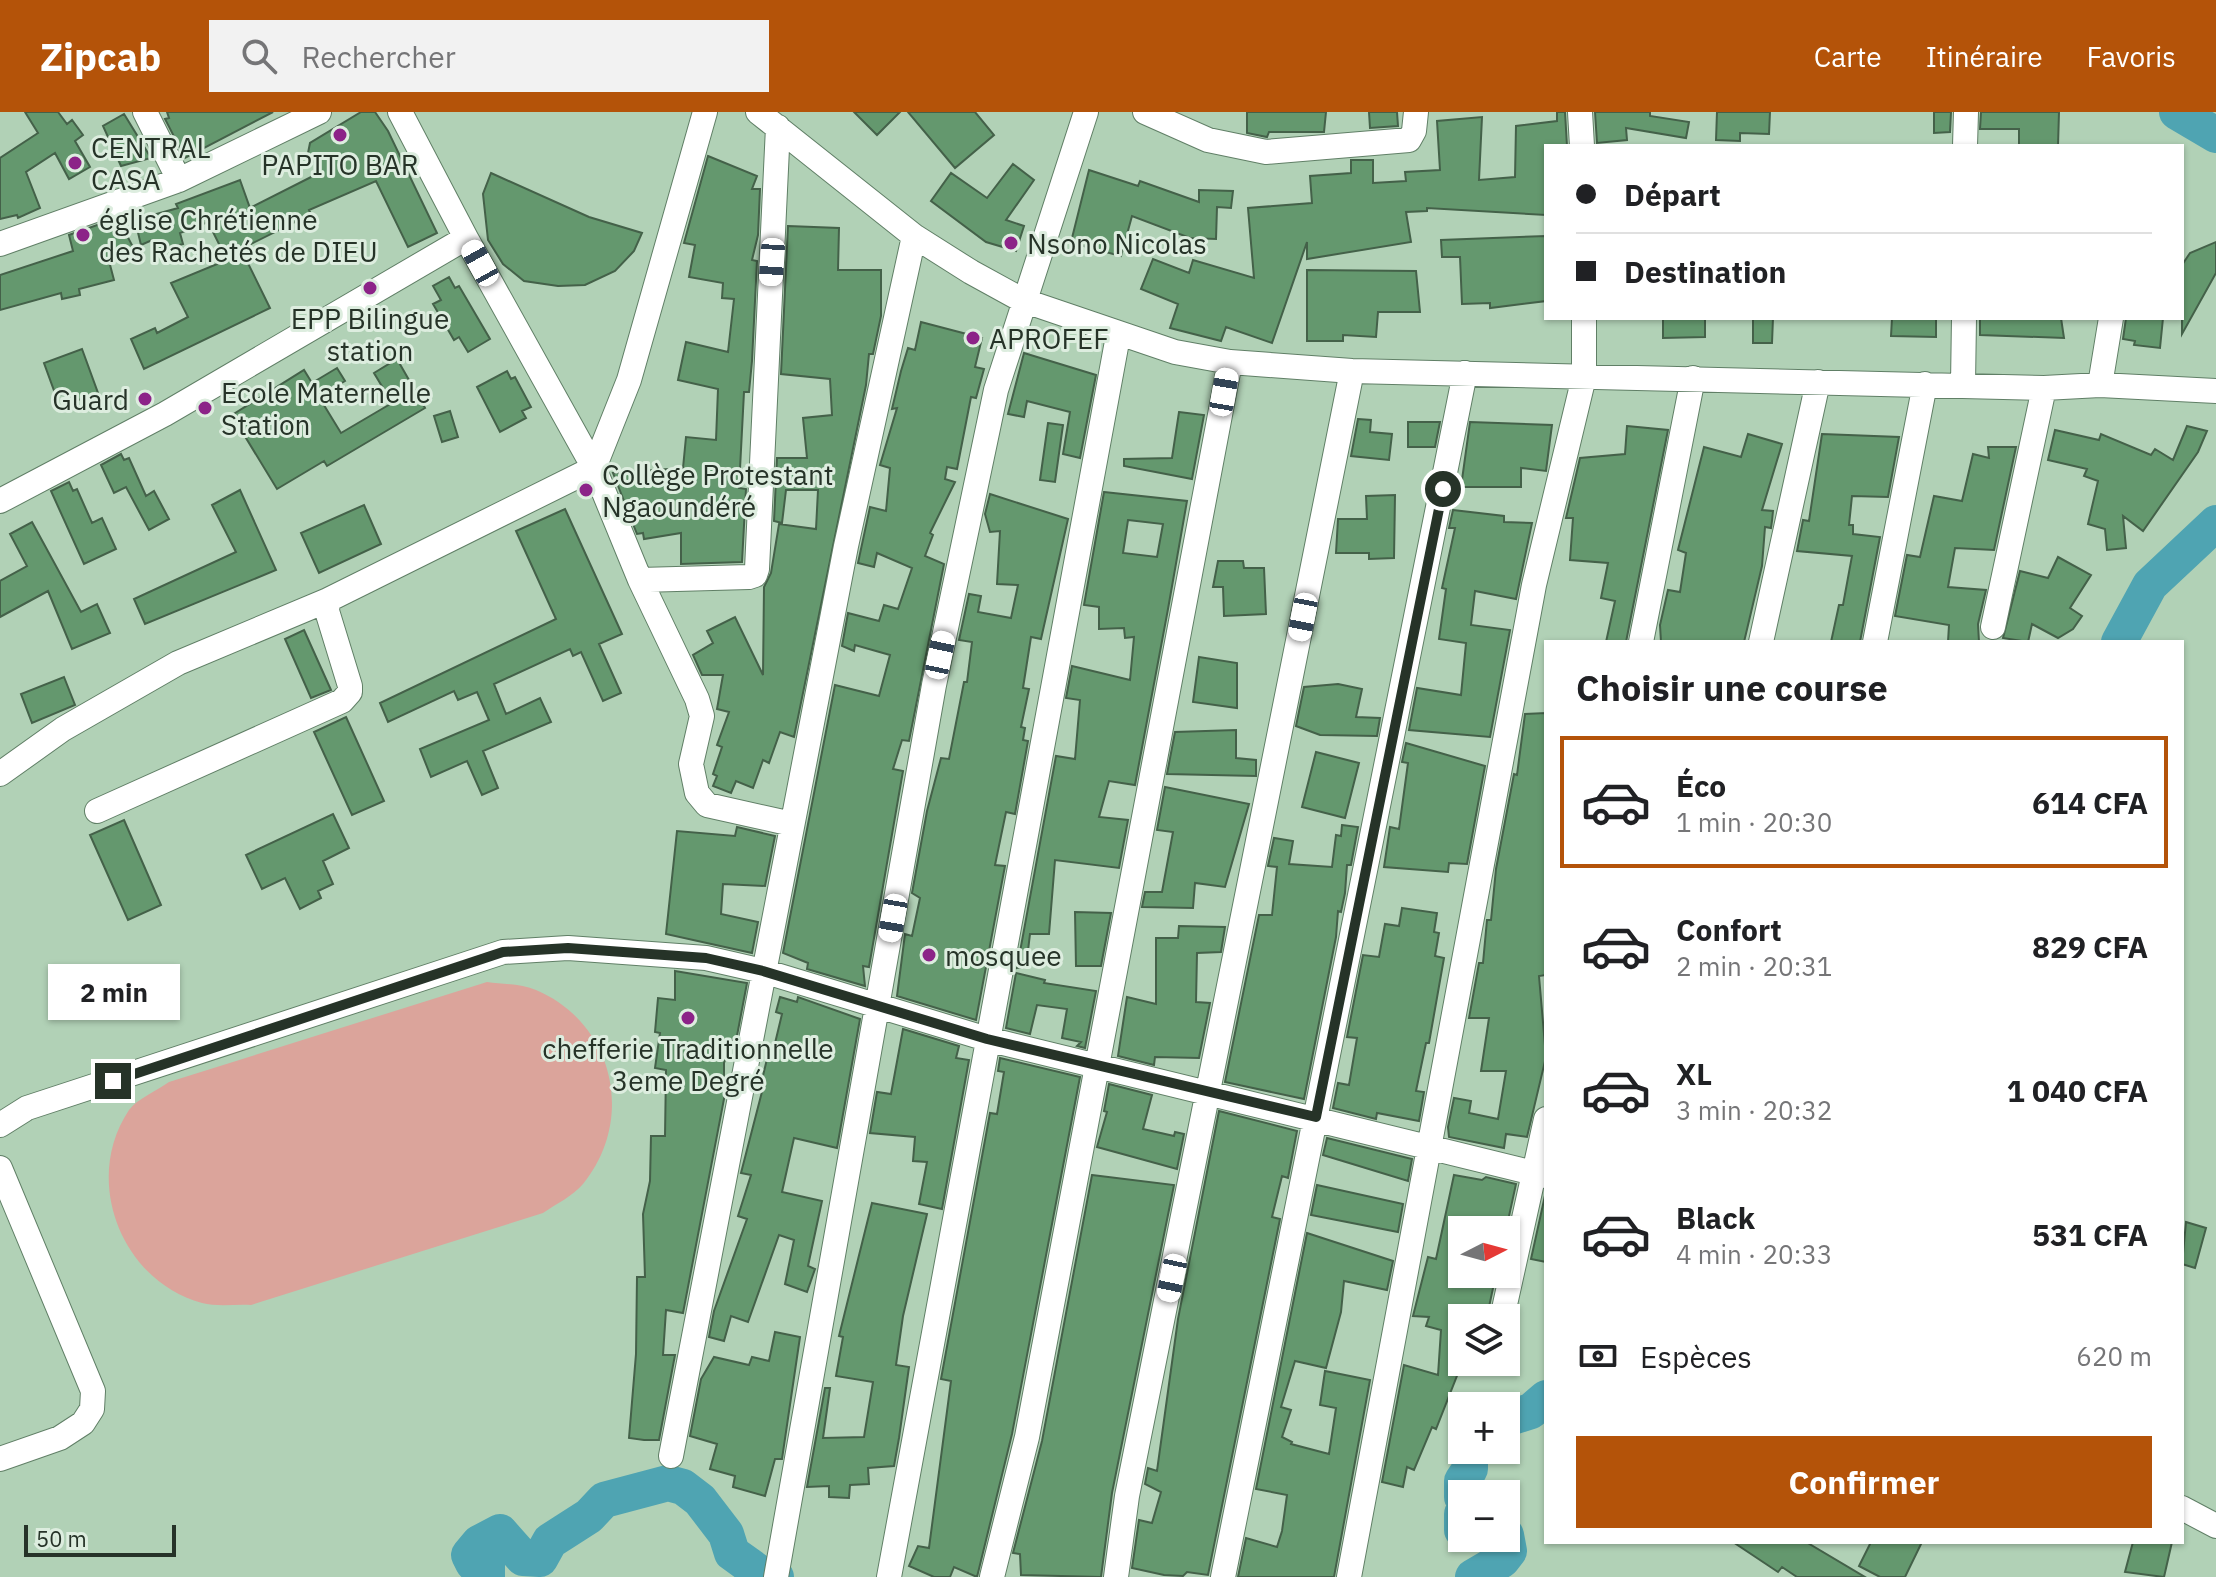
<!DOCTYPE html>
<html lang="fr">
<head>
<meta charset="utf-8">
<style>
	body { margin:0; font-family:"IBM Plex Sans",sans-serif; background:#f2f2f2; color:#202124; height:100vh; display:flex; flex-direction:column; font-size:30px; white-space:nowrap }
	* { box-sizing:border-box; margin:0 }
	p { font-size:26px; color:#757577 }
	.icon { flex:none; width:44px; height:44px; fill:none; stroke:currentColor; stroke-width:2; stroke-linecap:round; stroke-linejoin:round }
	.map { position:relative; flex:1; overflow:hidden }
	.side { position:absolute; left:1544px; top:528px; width:640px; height:904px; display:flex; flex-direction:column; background:#fff; border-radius:0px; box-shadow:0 2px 6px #0004 }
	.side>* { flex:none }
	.banner { position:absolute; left:1544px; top:32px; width:640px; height:176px; border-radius:0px; box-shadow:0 2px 6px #0004; display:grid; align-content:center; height:176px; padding:0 32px; background:#fff }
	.needle { width:52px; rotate:84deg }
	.tools { position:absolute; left:1448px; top:1104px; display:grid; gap:16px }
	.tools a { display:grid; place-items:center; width:72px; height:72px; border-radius:0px; background:#fff; box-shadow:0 2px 6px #0004; font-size:40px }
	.scale { position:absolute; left:24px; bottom:20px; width:152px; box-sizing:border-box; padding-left:8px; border:4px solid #263328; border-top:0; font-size:22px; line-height:28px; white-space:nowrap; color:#263328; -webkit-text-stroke:6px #ddeddf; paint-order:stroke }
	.end { position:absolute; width:36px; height:36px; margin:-18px; border:10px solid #263328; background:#fff; box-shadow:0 0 0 4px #fff }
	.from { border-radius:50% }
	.bubble { position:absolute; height:56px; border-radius:0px; background:#fff; box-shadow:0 2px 6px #0004; font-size:26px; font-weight:700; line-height:56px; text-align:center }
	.car { position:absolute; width:24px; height:48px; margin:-24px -12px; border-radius:10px; box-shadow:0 0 6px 2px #0007; background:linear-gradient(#fff 24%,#345 0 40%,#fff 0 76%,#345 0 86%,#fff 0) }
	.banner b { display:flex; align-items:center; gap:28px; height:76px; font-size:30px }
	.banner b+b { border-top:2px solid #e0e0e0 }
	.banner i { width:20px; height:20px; background:#202124 }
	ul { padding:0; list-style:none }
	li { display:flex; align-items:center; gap:24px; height:132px; margin:0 16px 12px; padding:0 16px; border:4px solid transparent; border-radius:0px }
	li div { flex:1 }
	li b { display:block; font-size:30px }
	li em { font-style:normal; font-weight:700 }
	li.current { border-color:#b45309 }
	li>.icon { width:72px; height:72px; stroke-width:1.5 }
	h2 { padding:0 32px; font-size:36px; line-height:96px }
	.pay { display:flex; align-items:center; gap:20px; height:88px; padding:0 32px; font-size:30px }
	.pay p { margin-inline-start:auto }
	.primary-button { display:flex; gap:16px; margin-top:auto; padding:16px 32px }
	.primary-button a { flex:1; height:92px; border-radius:0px; background:#b45309; color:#fff; font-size:32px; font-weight:700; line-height:92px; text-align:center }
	header { display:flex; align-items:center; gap:48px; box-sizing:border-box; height:112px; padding:0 40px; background:#b45309; color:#fff }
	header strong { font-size:38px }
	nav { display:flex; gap:44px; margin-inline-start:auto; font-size:28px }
	.search { width:560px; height:72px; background:#f2f2f2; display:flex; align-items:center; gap:20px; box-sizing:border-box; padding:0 28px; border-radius:0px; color:#757577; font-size:30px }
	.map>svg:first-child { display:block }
	.green { fill:#dba49b }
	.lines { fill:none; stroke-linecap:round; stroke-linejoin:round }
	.river { stroke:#4fa4b2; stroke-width:36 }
	.building { fill:#64986e; stroke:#446149; stroke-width:2; fill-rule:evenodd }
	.street-casing { stroke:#607f66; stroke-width:26 }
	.street { stroke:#fff; stroke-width:24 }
	.route { stroke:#263328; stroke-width:10 }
	.poi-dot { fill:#8c2388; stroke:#ddeddf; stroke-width:3 }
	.labels { text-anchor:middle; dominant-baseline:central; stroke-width:6; stroke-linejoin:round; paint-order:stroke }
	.poi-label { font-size:28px; fill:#263328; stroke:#ddeddf; text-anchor:start }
</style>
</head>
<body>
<header>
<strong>Zipcab</strong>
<div class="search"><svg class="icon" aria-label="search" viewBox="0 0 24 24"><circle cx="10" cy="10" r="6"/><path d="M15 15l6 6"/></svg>Rechercher</div>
<nav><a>Carte</a><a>Itinéraire</a><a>Favoris</a></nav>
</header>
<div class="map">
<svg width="2216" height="1465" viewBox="0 0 2216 1465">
	<rect width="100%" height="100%" fill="#b1d1b6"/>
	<path class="green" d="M487,870C502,872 522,872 536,878C614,911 636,1007 583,1072C573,1084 556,1092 543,1101L251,1193C236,1192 217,1195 202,1191C121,1169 82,1068 129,998C137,987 158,978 169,970Z"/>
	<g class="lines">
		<path class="river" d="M2177,0L2216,23
			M2119,530L2150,473L2216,411
			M1506,1307L1531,1299L1546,1286
			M1462,1385V1369L1470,1357V1338
			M1462,1402V1418
			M487,1465V1452L473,1451L469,1443L479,1431L500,1420L523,1446L540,1447L550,1429L589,1404L604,1388L668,1371L683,1375L700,1388L726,1422L732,1441L764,1464L776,1465
			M1473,1465L1502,1448L1509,1439L1506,1423"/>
	</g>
	<path class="building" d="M25,0H58L67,12L72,8L83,23L75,29L90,55L69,67L55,41L26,60L40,96L18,106L17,103L0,107V46L38,21Z
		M167,0H273L185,46L165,7L169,6Z
		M361,0H375L388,19L437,121L408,135L376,69L309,98L311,102L241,137L270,196L144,257L131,227L155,216L157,221L188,205L171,171L227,148L208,110L180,121L183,132L157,139L152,128L141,133L135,108L178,96L176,92L240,68L250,96L321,60L308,41L310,31Z
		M854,0H900L877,23Z
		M908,0H975L994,23L955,56Z
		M1247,0H1326L1324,20H1269L1267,25L1247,21Z
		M1369,0H1397L1398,14L1370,16Z
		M1557,0H1565L1567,34H1546V103L1427,96V99L1406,100L1411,130L1307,147V130L1272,231L1226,215L1221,229L1170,216L1178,192L1141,177L1153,147L1189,161L1193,148L1254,166L1248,96L1312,91L1310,64L1351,61V48H1373V71L1406,69L1405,60L1440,58L1437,9L1482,5L1479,68L1515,65L1516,14L1557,9Z
		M1595,0H1650V4L1689,10L1686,26L1626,16L1627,28L1597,31Z
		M1717,0H1770L1769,22L1740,21V29L1716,28Z
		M1934,0H1951L1950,20L1934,21Z
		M1981,0H2059L2058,34H2019V17H1980Z
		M124,2L151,46L121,54L103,14Z
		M708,44L757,64L752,77H760L758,123L752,148L757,149L752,249L749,280H744L739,376L746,377L742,450L681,452V421L644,427L643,421L637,422L613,361L683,356L686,325L716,328L718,277L678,268L686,230L728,240L734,187L722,186L723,171L689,165L695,133L684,131Z
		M1013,52L1034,68L1006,108L1024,114L1016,139L986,130L931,89L951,61L987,86Z
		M1089,58L1138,74L1140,69L1199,90V78L1233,79L1231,96L1217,95L1216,127L1190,126L1132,104L1121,144L1090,136L1071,130Z
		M491,61L589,105L642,121L634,139L615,159L585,173L558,174L524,169L503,152L488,128L483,82Z
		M100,112L102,118L121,112L134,137L109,149L114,168L79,177L80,183L62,187L61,181L0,198V163L73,139L69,123Z
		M788,114L839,116L838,158H881V204L873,242H869L866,273L794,625L780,620L769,651L763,648L753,676L736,669L731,681L713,674L717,664L713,662L722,635L717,633L729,600L717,597L723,563H702L693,543L713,531L707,519L735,505L763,563L764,475L771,461L779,412L816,417L818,378H786L782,411L774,409L777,346H807L803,306L832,303L830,267L781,262Z
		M1546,124V189L1490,196V191L1462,192L1460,145H1442L1441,128Z
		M2216,130V161L2182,222V153L2190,141Z
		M1307,158L1416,159L1420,200H1378L1376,225L1343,223V229H1307Z
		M449,165L455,176L459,174L490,227L468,240L459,225L454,228L433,192L441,188L433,174Z
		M1663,206H1705V225L1663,226Z
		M1753,206H1773L1772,231H1753Z
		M1892,206H1936V225L1891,224Z
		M1980,206H2061L2064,226L1980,223Z
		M2126,206H2163L2160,236L2134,233L2135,229L2123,227Z
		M921,210L982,226L975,255L984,257L976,286L971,285L957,357L947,355L945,367L955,370L930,421L933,423L925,444L944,452L909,629L902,628L893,657L903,659L869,855L863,854L865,874L807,857L808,851L783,841L835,573L879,584L890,543L855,533L854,539L842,534L848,501L879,509L884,493L898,497L912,456L877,441L874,455L858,451L870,395L886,399L890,356L880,353L897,296L892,297L901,259L908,236L915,238Z
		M82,237L98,281L70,291L66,281L56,284L44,251Z
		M1024,241L1096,263L1080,346L1063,342L1070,300L1027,289L1024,305L1008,302Z
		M397,247L425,296L327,354L324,349L277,377L232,303L304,258L312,271L337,256L345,269L319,285L341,321L392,291L374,261Z
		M507,259L511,267L515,265L531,295L522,299L526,306L500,320L477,275Z
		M450,299L458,325L442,330L434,304Z
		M1179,300L1204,303L1192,367L1124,354V347L1172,346Z
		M1358,307L1371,308L1370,320L1392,322L1389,348L1351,344Z
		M1408,310H1440L1435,335H1408Z
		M1470,310L1552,313L1546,359L1521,356V375H1461Z
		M1048,311L1063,313L1055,370L1040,368Z
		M1627,314L1668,318L1626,530H1606L1615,489L1601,486L1608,451L1570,448L1573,406H1566L1580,346L1625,342Z
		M2187,314L2207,319L2198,340L2143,419L2123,404L2126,436L2107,438L2105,417L2088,412L2098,369L2084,364L2087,357L2048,348L2055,318L2099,328L2101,322L2151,343L2155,337L2173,348Z
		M1748,322L1782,332L1762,398L1773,399L1772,409L1771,416L1765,415L1762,454L1744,530H1661L1660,513L1668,478L1680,480L1686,441L1678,438L1704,335L1741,345Z
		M1822,322L1899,325L1888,385L1852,384L1849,413H1853V422L1880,425L1860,530H1831L1839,493H1843L1852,444L1797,439L1803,408L1809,409Z
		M1988,335H2016L1994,438L1955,436L1948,475L1986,478L1978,512L1979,530H1948L1949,513L1895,504L1907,443L1920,445L1934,384L1962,389L1973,342L1989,346Z
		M121,342L124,348L129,346L146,384L154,379L169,407L149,418L126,375L114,381L101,353Z
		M69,370L73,379L77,377L92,411L102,406L116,437L84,452L51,379Z
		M240,378L276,458L145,512L134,487L236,440L212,393Z
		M1104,380L1187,389L1168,497L1135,673L1109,669L1099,705L1128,708L1119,756L1055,748L1049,822H1030L1026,855L1017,856L1056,644L1075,647L1080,588L1066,586L1072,554L1130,568L1134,525L1125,526L1124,516L1099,517V495L1084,493ZM1128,408L1163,412L1157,445L1123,441Z
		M990,382L1068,407L1041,527L1031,525L1023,576L1029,577L1021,615L1025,616L1023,628L1028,629L1015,702L1006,700L995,753L1005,754L976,908L897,884L905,822L912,824L920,786L912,781L927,699L941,646L949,647L964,570H967L972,530L959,528L969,482L981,484L978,500L1011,506L1018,473L997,472L1000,419L990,420L985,402Z
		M1395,383L1394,446L1369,447V441H1336L1338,407H1367L1366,384Z
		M364,393L381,432L319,461L301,421Z
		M565,397L622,522L599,532L621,581L603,589L581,540L573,544L570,537L494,572L506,602L540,586L551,610L483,639L498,676L482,683L467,649L431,665L420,637L489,608L477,580L458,588L454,579L388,610L380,591L556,507L516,419Z
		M1453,398L1504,404V410L1532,411L1516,487L1475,479L1471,513L1510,518L1490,625L1409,618L1417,576L1461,583L1466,531L1439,527L1446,477L1442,476L1455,416H1449Z
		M32,410L81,500L97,492L110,521L72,537L48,479L0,505V469L27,454L10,422Z
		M2058,445L2091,463L2070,496L2082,504L2073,517L2058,526L2032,512L2028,530L2003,526L2020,459L2048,466Z
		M1218,449H1243L1244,456H1264L1266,502L1224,504L1223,475H1213Z
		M304,518L331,578L311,586L285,527Z
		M1199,545L1237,551V596L1193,590Z
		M64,565L75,593L32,611L21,582Z
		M1338,572L1362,577L1356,605L1380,606L1377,624L1320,623L1296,614L1304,575Z
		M1546,601V863L1539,864L1546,945L1527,1025L1506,1022L1504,1036L1449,1025L1448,1015L1454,986L1471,989L1469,1001L1498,1007L1506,959H1481L1489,906H1469L1479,851H1483L1487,808H1491L1496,757L1514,662L1517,663L1525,602Z
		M346,605L384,689L352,703L314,620Z
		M1236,618V646L1256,648V664L1167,662L1175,620Z
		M1406,631L1485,654L1467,752L1449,751L1448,760L1384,755L1390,715L1399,717L1408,651L1402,650Z
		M1316,640L1359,651L1345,706L1302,695Z
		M1165,675L1249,692L1225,775L1195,771L1193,796L1142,795L1145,780H1162L1173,720L1157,718Z
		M333,702L349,736L323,749L333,772L318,779L321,786L300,797L285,766L262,777L246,743Z
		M124,708L161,793L128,808L90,723Z
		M1342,713L1358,715L1351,753H1347L1345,781L1341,800L1338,799L1336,825L1304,987L1225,970L1259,803H1272L1277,755L1268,754L1274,726L1293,729L1289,752L1332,755L1336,723L1341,724Z
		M737,715L775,724L765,774L723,772L721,802L758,810L752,841L666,822L677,719L735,724Z
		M1402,796L1437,801L1434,820L1439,821L1435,844L1444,846L1429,931H1426L1416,979L1424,980L1419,1009L1377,1001L1376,1007L1333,996L1338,971L1349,973L1357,926L1347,925L1363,843L1379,845L1385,812L1399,814Z
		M1075,800L1111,801L1101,854H1076Z
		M1179,814L1225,815L1221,840L1197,841L1196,890L1210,891L1199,946L1155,945L1154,953L1118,944L1127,885L1156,892V826H1178Z
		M675,859L747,871L736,929L732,928L724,951V987L683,1201L666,1198L663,1243H675L659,1328H644L629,1326L636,1242L637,1165H645L643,1102L650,1069L651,1024H665L666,958L655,956L660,921L655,920L658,886L675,888Z
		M1016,861L1045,868L1044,871L1096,879L1085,936L1077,934L1081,930L1062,926L1067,897L1037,893L1030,922L1006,916Z
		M780,885L797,890L798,885L860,907L837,1036L794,1026L782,1080L822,1089L808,1154L815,1157L807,1180L785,1172L794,1128L779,1123L748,1210L731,1204L724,1229L709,1225L714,1199L747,1107L738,1104L751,1063L741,1061L764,972H761L767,947L771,948L782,902L776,900Z
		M903,917L959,934L956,946L969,948L942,1097L919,1092L927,1050L913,1049L915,1025L870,1021L877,980L891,982Z
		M1000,946L1080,965L1012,1322L977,1465L954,1455L950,1465H934L909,1454L918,1434L929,1436L951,1269L941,1267L990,1001L997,1002L1004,960L998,959Z
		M1109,972L1152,983L1143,1017L1174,1024L1175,1020L1184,1022L1177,1057L1097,1035L1107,1000L1104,999Z
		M1219,999L1297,1019L1288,1066L1282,1064L1272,1105L1280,1107L1208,1463L1187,1460L1183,1464L1164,1463L1132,1456L1139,1408L1152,1411L1161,1380L1145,1372L1148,1356L1157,1359L1178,1207Z
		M1327,1026L1412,1047L1408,1069L1323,1043Z
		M1092,1063L1174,1073L1112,1381L1101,1465L1021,1463L1020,1442L1013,1441L1042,1329Z
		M1454,1063L1482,1068L1486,1065L1516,1072L1506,1118H1462V1162H1496L1489,1195L1492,1206H1462V1251L1436,1317L1432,1315L1414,1358L1407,1355L1403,1375L1382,1370L1404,1253L1438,1263L1441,1218L1426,1214L1429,1205L1413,1204L1428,1145L1436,1147Z
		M1317,1073L1403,1092L1398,1120L1311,1103Z
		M1546,1079V1150L1531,1147Z
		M872,1091L927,1102L903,1204L896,1253L909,1255L899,1326L894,1354L868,1356L869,1372L850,1373L849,1386L829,1385V1374L807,1375L825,1276H830L823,1326L864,1325L873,1270L836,1264L843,1225L839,1224Z
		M2186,1110L2206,1116L2195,1156L2182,1152Z
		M1307,1121L1393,1149L1387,1178L1344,1169L1341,1200L1326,1256L1295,1249L1281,1295L1291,1298L1282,1325L1292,1330L1291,1332L1329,1342L1336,1296L1320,1293L1325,1259L1370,1268L1334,1465H1238L1246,1426L1277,1435L1282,1419L1287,1383L1256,1377Z
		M775,1220L800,1225L782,1347H775L765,1384L733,1375L735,1364L710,1357L717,1332L690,1324L701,1267L714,1245L749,1253L752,1245L769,1249Z
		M1733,1430H1806L1865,1465H1797L1782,1455L1778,1460Z
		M1871,1430H1922L1905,1465H1880L1859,1454Z
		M2133,1430H2172L2164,1465L2125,1460Z"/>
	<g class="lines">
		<g class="street-casing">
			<path id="street" d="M145,0L179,68
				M705,0L629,268L594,356L640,468L697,587L702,604L691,652L697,681L707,693L792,712
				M758,0L914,124L971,160L1022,188L1175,240L1230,250L1352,259L2044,276L2100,273L2216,279
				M1145,0L1208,28L1266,40L1409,28L1414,19L1416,0
				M1580,0L1582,34
				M1965,34L1966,0
				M0,132L179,68L319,0
				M1963,272L1964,206
				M2100,273L2111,206
				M0,389L165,302L466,126L400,0
				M640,468L749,465L755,463L757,457L778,15
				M1993,515L2044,276
				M1641,530L1693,266
				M1761,530L1818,270
				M1875,530L1925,272
				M0,662L63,617L178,551L328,488
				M97,699L342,589L350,580V574L327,499L328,488L594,356L466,126
				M0,1013L27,996L503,840L568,836L706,846L763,859L987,927L1546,1064
				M0,1056L93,1279L92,1297L83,1311L60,1326L0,1347
				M1504,1197L1546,1007
				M671,1344L846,434L914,124
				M2182,1396L2216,1414
				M776,1465L934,573L996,278L1086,0
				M889,1465L1118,224
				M992,1465L1027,1325L1230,250
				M1116,1465L1127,1384L1352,259
				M1223,1465L1465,261
				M1349,1465L1534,473L1584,265V206"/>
		</g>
		<use href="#street" class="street"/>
	</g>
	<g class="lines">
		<path class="route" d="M113,969L503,840L568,836L706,846L763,859L987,927L1316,1005L1443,377"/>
	</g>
	<g class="poi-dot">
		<circle cx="340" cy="23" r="8"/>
		<circle cx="75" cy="51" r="8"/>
		<circle cx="83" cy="123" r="8"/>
		<circle cx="1011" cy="131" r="8"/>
		<circle cx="370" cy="176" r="8"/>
		<circle cx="973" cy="226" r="8"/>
		<circle cx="145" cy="287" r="8"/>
		<circle cx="205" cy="296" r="8"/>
		<circle cx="586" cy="378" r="8"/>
		<circle cx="929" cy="843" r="8"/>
		<circle cx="688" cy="906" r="8"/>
	</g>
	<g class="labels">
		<g class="poi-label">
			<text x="91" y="35">CENTRAL<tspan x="91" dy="32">CASA</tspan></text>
			<text x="340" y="52" text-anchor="middle">PAPITO BAR</text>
			<text x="99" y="107">église Chrétienne<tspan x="99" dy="32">des Rachetés de DIEU</tspan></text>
			<text x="1027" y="131">Nsono Nicolas</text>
			<text x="370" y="206" text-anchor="middle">EPP Bilingue<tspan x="370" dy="32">station</tspan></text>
			<text x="989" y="226">APROFEF</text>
			<text x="221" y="280">Ecole Maternelle<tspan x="221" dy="32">Station</tspan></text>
			<text x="129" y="287" text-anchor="end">Guard</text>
			<text x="602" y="362">Collège Protestant<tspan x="602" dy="32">Ngaoundéré</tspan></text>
			<text x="945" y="843">mosquee</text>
			<text x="688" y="936" text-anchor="middle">chefferie Traditionnelle<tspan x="688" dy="32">3eme Degré</tspan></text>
		</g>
	</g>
</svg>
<div class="tools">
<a><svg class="needle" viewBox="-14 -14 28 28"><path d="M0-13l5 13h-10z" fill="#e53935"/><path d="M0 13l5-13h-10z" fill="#757577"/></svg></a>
<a><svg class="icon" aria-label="layers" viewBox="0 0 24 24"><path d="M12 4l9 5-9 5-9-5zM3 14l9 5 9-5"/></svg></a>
<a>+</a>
<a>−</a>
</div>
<div class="scale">50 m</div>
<i class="end from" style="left:1443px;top:377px"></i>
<i class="end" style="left:113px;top:969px"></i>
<div class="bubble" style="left:48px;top:852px;width:132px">2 min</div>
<i class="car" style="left:772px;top:150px;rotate:184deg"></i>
<i class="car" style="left:480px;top:151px;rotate:331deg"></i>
<i class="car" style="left:1224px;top:280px;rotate:10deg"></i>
<i class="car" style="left:1303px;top:505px;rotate:191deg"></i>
<i class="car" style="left:940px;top:543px;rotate:12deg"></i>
<i class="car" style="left:893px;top:806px;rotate:190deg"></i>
<i class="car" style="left:1172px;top:1166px;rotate:192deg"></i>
<div class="banner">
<b><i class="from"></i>Départ</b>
<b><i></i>Destination</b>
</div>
<section class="side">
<h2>Choisir une course</h2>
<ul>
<li class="current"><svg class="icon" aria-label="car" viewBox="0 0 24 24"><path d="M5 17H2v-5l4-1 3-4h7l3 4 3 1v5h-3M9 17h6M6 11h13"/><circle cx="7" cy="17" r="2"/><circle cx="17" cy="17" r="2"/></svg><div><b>Éco</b><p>1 min · 20:30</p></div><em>614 CFA</em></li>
<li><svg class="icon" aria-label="car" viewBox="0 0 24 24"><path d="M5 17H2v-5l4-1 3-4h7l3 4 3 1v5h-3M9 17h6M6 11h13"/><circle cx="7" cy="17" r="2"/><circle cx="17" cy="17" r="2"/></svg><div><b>Confort</b><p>2 min · 20:31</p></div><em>829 CFA</em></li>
<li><svg class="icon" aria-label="car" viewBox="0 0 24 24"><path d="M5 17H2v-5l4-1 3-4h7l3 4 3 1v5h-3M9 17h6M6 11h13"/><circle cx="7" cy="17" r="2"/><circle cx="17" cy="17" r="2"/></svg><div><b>XL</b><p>3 min · 20:32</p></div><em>1 040 CFA</em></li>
<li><svg class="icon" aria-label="car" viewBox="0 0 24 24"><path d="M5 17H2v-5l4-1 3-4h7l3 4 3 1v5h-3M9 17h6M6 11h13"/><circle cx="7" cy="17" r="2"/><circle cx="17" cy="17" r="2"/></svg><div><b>Black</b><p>4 min · 20:33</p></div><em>531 CFA</em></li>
</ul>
<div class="pay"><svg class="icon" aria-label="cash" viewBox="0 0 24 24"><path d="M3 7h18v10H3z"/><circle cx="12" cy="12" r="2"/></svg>Espèces<p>620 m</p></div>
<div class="primary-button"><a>Confirmer</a></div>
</section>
</div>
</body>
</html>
